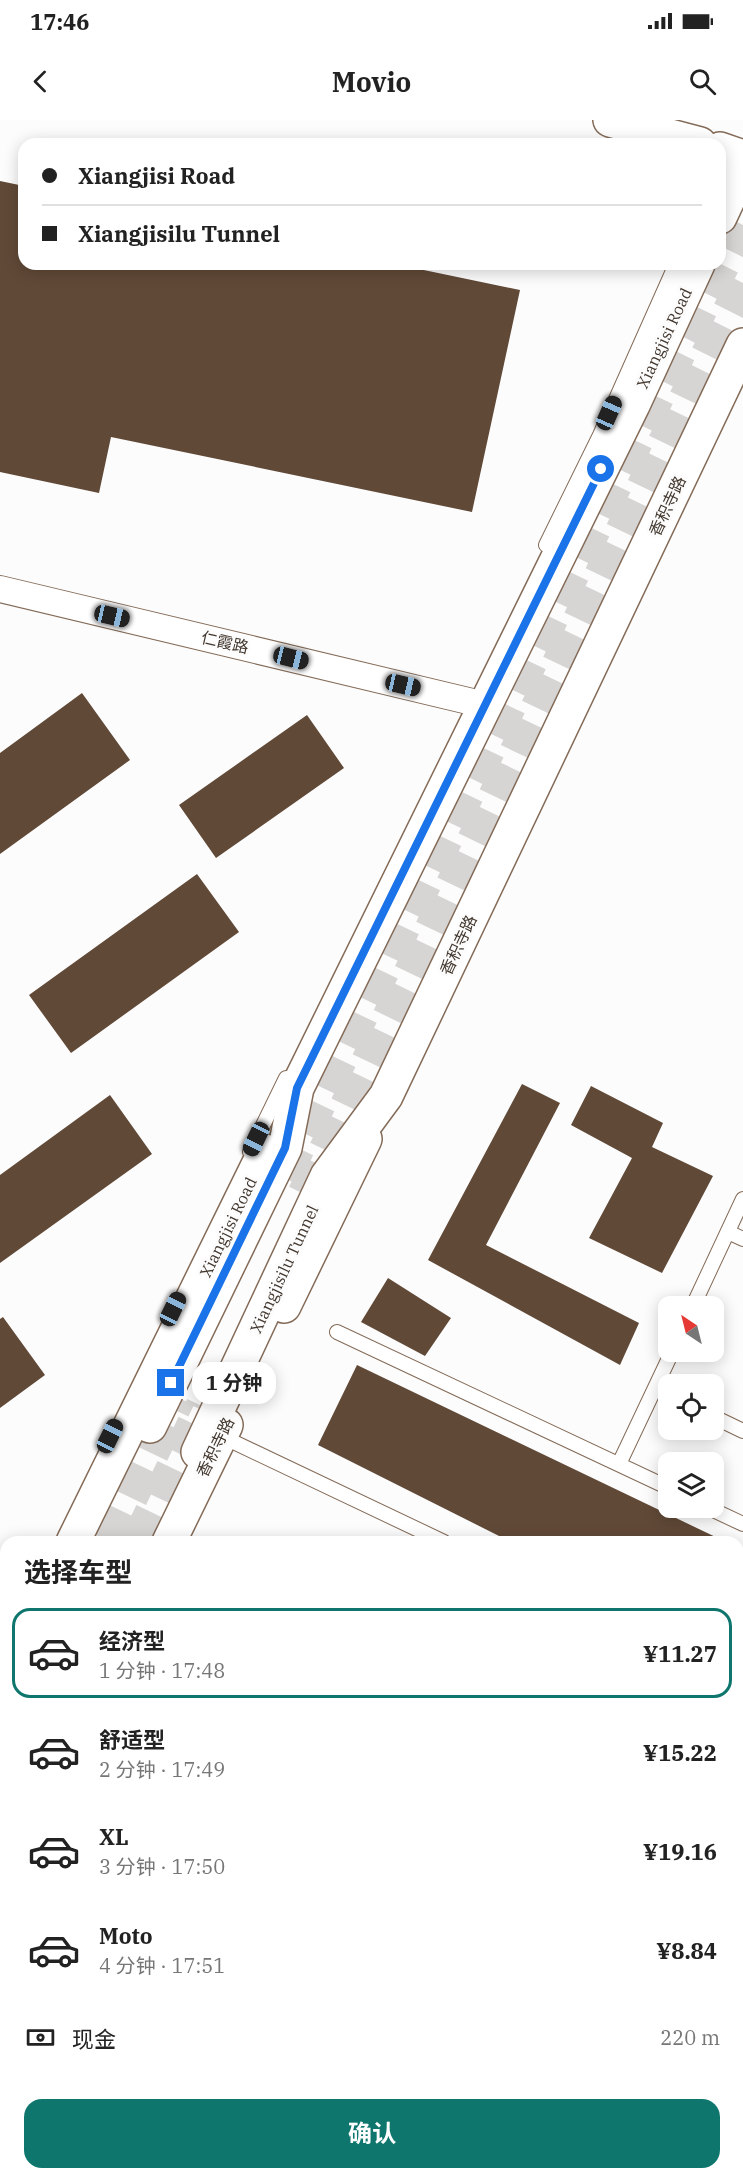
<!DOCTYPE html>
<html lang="zh">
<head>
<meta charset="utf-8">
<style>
	body { margin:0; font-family:"IBM Plex Serif","Noto Sans SC",serif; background:#f2f2f2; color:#222; height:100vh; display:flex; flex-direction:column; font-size:22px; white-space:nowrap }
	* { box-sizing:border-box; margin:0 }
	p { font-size:20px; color:#767676 }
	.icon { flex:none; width:33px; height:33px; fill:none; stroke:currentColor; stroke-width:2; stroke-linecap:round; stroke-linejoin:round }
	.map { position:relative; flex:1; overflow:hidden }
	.drawer { position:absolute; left:0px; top:1416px; width:744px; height:644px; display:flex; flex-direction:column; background:#fff; border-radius:18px 18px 0 0; box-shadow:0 3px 15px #0003 }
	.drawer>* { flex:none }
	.banner { position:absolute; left:18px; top:18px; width:708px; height:132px; border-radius:18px; box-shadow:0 3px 15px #0003; display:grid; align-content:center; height:132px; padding:0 24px; background:#fff }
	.needle { width:39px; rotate:325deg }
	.fabs { position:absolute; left:658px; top:1176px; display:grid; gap:12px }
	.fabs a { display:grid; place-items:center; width:66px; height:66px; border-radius:12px; background:#fff; box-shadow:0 3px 15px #0003; font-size:30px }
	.end { position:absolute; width:27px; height:27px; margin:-14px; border:8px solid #1a73e8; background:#fff; box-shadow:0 0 0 3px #fff }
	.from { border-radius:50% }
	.bubble { position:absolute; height:42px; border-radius:18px; background:#fff; box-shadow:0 3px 15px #0003; font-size:20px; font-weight:700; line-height:42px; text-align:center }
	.car { position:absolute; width:18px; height:36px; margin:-18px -9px; border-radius:8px; box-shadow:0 0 4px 2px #0007; background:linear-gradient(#222 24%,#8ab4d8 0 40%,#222 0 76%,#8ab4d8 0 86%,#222 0) }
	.banner b { display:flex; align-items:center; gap:21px; height:57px; font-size:22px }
	.banner b+b { border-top:2px solid #e0e0e0 }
	.banner i { width:15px; height:15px; background:#222 }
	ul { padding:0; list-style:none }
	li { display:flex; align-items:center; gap:18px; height:90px; margin:0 12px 9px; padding:0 12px; border:3px solid transparent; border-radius:18px }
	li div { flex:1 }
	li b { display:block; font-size:22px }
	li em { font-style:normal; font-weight:700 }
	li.current { border-color:#0f766e }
	li>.icon { width:54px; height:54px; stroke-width:1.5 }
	h2 { padding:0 24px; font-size:27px; line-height:72px }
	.pay { display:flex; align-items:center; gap:15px; height:66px; padding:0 24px; font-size:22px }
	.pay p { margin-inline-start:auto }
	.button { display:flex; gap:12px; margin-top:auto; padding:12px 24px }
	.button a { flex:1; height:69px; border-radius:18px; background:#0f766e; color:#fff; font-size:24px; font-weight:700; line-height:69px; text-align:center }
	.status { display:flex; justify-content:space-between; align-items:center; height:42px; padding:0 30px; background:#fff; direction:ltr }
	.status svg { height:16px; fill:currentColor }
	header { display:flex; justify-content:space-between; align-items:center; height:78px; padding:0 24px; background:#fff; font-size:27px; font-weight:700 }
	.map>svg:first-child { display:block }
	.green { fill:#f8ceaf }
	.water { fill:#ca9368; stroke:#a17757; stroke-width:1.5 }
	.building { fill:#614937 }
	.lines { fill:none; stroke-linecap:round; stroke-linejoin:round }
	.secondary-tunnel { stroke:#d7d5d3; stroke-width:33; stroke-dasharray:33 16; stroke-linecap:butt }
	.service-casing { stroke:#846b58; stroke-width:16 }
	.minor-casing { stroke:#846b58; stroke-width:28 }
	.tertiary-casing { stroke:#846b58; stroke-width:36 }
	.secondary-casing { stroke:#846b58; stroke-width:36 }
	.primary-casing { stroke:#846b58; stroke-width:36 }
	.path { stroke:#b4b0ac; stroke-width:4; stroke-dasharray:1.5 4.5; stroke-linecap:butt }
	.service { stroke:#fff; stroke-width:14 }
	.minor { stroke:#fff; stroke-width:26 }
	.tertiary { stroke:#fff; stroke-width:33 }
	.secondary { stroke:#fff; stroke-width:33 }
	.primary { stroke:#fff; stroke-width:33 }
	.route { stroke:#1a73e8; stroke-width:8 }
	.labels { text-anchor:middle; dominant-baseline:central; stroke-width:6; stroke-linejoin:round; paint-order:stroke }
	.street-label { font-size:16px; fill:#42372e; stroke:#fcfcfc }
</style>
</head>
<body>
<div class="status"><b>17:46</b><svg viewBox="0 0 49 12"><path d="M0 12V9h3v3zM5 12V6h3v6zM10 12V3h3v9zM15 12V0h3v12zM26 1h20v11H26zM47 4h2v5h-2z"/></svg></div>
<header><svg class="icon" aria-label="back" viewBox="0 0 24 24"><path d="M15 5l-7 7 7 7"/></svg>Movio<svg class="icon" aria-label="search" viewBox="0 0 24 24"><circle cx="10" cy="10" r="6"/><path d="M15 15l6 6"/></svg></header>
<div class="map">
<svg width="743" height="2059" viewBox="0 0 743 2059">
	<rect width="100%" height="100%" fill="#fcfcfc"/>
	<path class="green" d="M738,1882L743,1884V1993L738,1985Z
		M500,2054H707L712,2059H508Z"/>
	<path class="water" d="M738,1985L743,1993V2059H712L707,2054H738Z"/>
	<path class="building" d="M0,61L24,66V144H395L520,170L472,392L111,317L99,373L0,352Z
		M82,573L130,640L0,734V633Z
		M307,595L344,648L216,738L179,685Z
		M197,754L239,812L71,933L29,875Z
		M522,964L560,983L486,1125L639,1203L620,1245L428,1140Z
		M591,966L663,1003L652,1027L713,1056L662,1153L589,1118L632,1038L571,1005Z
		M110,975L152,1034L0,1143V1055Z
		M388,1158L451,1198L425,1236L361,1202Z
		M3,1197L45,1255L0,1288V1199Z
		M357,1245L726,1422H511L318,1325Z
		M738,1428L743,1430V1538L738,1536Z"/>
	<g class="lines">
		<path class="secondary-tunnel" d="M284,1058L663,266L743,105
			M304,1074L686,277L743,163
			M110,1422L179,1278
			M137,1422L202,1286
			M0,1652L6,1640
			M0,1709L6,1696"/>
		<g class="service-casing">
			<path id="service" d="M546,425L600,315L676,144
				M250,1032L286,958
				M728,1112L743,1119
				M693,1186L743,1079
				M337,1212L669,1368
				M655,1268L669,1275
				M714,1297L743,1311
				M221,1316L444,1422
				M619,1344L672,1232
				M709,1388L743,1404
				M0,1540L6,1527
				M738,1562L743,1564"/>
		</g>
		<g class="minor-casing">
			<path id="minor" d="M0,469L485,585"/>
		</g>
		<g class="tertiary-casing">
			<path id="tertiary" d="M284,1186L365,1019
				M73,1422L265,1031
				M169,1422L226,1305
				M0,1573L6,1560
				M0,1772L6,1760
				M0,1884L6,1885
				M633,2054L652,2059"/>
		</g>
		<g class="secondary-casing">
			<path id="secondary" d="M720,97L743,48
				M150,1306L285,1028L297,968L633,285L698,144
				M198,1332L327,1056L386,976L743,225"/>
		</g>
		<g class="primary-casing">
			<path id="primary" d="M610,0L700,24
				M720,29L743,37"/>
		</g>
		<path class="path" d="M738,1917L743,1919"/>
		<use href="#service" class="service"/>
		<use href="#minor" class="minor"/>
		<use href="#tertiary" class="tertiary"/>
		<use href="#secondary" class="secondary"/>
		<use href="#primary" class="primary"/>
	</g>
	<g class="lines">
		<path class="route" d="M171,1263L285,1028L297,968L601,349"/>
	</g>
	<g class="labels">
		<g class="street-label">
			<text transform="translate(664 218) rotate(-65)">Xiangjisi Road</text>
			<text transform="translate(667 386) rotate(-65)">香积寺路</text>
			<text transform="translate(225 522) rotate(13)">仁霞路</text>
			<text transform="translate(458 825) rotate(-65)">香积寺路</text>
			<text transform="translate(228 1107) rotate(-64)">Xiangjisi Road</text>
			<text transform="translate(284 1149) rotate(-65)">Xiangjisilu Tunnel</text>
			<text transform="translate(215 1327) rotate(-64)">香积寺路</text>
		</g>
	</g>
</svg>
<div class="fabs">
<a><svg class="needle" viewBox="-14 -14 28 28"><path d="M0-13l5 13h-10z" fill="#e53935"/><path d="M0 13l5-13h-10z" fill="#767676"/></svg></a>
<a><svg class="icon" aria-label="locate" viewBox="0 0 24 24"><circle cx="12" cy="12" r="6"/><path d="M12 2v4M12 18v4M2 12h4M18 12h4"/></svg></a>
<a><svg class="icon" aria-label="layers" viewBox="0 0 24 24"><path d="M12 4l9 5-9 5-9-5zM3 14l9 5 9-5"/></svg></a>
</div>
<i class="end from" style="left:601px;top:349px"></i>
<i class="end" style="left:171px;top:1263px"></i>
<div class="bubble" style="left:192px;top:1242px;width:84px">1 分钟</div>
<i class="car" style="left:609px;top:293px;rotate:24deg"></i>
<i class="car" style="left:112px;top:496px;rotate:103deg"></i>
<i class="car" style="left:291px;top:538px;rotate:104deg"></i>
<i class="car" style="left:403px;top:565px;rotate:103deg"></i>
<i class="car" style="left:256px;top:1019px;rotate:206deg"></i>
<i class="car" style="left:173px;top:1189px;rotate:26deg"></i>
<i class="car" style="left:110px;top:1316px;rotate:26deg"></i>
<div class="banner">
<b><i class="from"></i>Xiangjisi Road</b>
<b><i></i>Xiangjisilu Tunnel</b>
</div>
<section class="drawer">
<h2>选择车型</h2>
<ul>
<li class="current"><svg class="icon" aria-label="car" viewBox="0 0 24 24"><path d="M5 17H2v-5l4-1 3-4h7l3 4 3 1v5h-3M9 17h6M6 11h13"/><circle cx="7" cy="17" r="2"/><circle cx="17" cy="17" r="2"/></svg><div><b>经济型</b><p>1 分钟 · 17:48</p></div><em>¥11.27</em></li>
<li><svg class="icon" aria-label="car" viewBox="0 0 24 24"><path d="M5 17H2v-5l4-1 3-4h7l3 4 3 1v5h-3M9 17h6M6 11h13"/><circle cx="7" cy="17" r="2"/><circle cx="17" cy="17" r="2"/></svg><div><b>舒适型</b><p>2 分钟 · 17:49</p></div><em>¥15.22</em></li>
<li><svg class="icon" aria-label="car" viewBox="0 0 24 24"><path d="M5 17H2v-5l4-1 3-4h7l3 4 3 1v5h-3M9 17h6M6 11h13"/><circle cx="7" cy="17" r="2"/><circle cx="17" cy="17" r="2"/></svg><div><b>XL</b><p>3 分钟 · 17:50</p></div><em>¥19.16</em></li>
<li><svg class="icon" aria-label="car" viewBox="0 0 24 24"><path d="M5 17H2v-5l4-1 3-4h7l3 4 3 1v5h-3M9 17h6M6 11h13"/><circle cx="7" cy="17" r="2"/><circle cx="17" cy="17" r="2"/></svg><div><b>Moto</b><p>4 分钟 · 17:51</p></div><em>¥8.84</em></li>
</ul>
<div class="pay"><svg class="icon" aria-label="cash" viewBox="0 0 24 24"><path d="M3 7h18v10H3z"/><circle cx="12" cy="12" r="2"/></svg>现金<p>220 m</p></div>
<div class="button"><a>确认</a></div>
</section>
</div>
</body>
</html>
